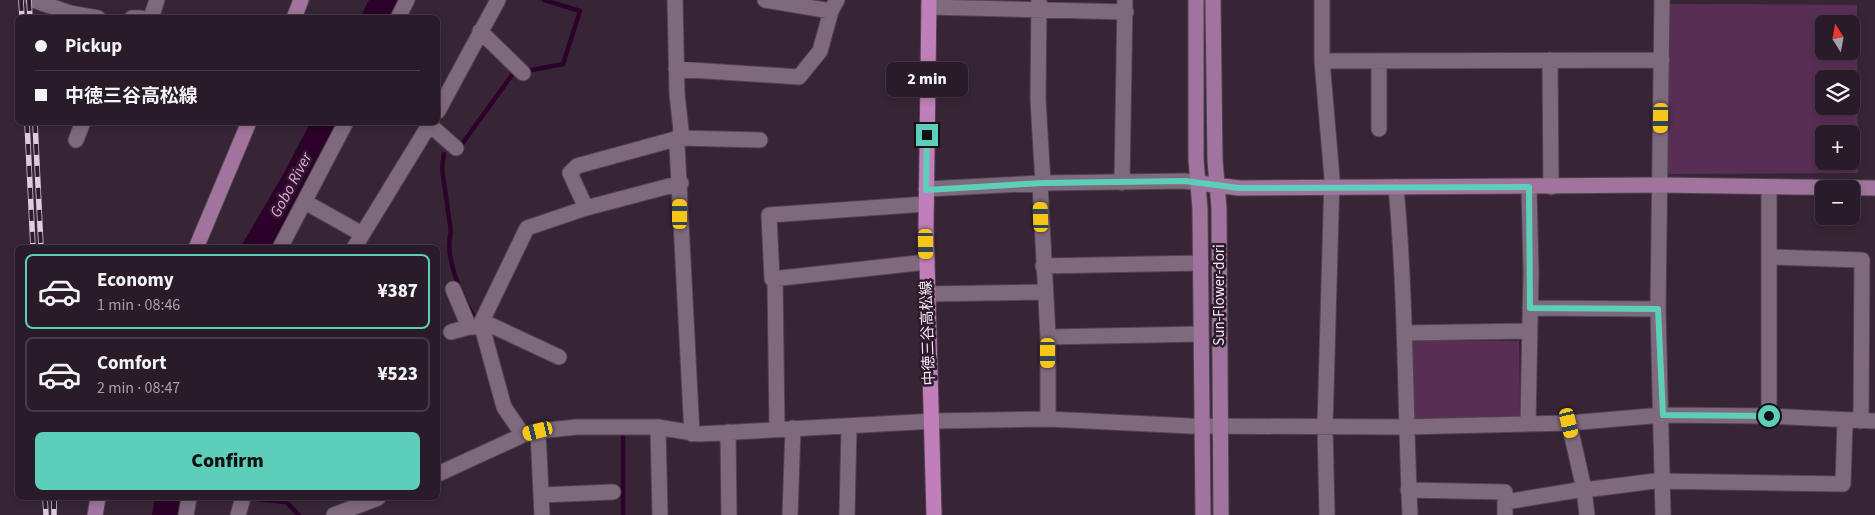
<!DOCTYPE html>
<html lang="en">
<head>
<meta charset="utf-8">
<style>
	body { margin:0; font-family:"Source Sans 3","Noto Sans JP",sans-serif; background:#312530; color:#f1f3f6; height:100vh; display:flex; flex-direction:column; font-size:19px; white-space:nowrap }
	* { box-sizing:border-box; margin:0 }
	p { font-size:16px; color:#a5a1a8 }
	.icon { flex:none; width:28px; height:28px; fill:none; stroke:currentColor; stroke-width:2; stroke-linecap:round; stroke-linejoin:round }
	.map { position:relative; flex:1; overflow:hidden }
	.drawer { position:absolute; left:15px; top:245px; width:425px; height:255px; display:flex; flex-direction:column; background:#291c28; border-radius:8px; box-shadow:0 2px 8px #0003,0 0 0 1px #453a45 }
	.drawer>* { flex:none }
	.hud { position:absolute; left:15px; top:15px; width:425px; height:110px; border-radius:8px; box-shadow:0 2px 8px #0003,0 0 0 1px #453a45; display:grid; align-content:center; height:110px; padding:0 20px; background:#291c28 }
	.needle { width:32px; rotate:349deg }
	.tools { position:absolute; left:1815px; top:15px; display:grid; gap:10px }
	.tools a { display:grid; place-items:center; width:45px; height:45px; border-radius:8px; background:#291c28; box-shadow:0 2px 8px #0003,0 0 0 1px #453a45; font-size:25px }
	.end { position:absolute; width:22px; height:22px; margin:-11px; border:6px solid #5cceba; background:#111; box-shadow:0 0 0 2px #111 }
	.from { border-radius:50% }
	.bubble { position:absolute; height:35px; border-radius:8px; background:#291c28; box-shadow:0 2px 8px #0003,0 0 0 1px #453a45; font-size:16px; font-weight:800; line-height:35px; text-align:center }
	.car { position:absolute; width:15px; height:30px; margin:-15px -8px; border-radius:6px; box-shadow:0 0 4px 1px #0007; background:linear-gradient(#f5c518 24%,#345 0 40%,#f5c518 0 76%,#345 0 86%,#f5c518 0) }
	.hud b { display:flex; align-items:center; gap:18px; height:48px; font-size:19px }
	.hud b+b { border-top:1px solid #453a45 }
	.hud i { width:12px; height:12px; background:#f1f3f6 }
	ul { padding:9px 0 0; list-style:none }
	li { display:flex; align-items:center; gap:15px; height:75px; margin:0 10px 8px; padding:0 10px; border:2px solid #453a45; border-radius:8px }
	li div { flex:1 }
	li b { display:block; font-size:19px }
	li em { font-style:normal; font-weight:800 }
	li.active { border-color:#5cceba }
	li>.icon { width:45px; height:45px; stroke-width:1.5 }
	.button { display:flex; gap:10px; margin-top:auto; padding:10px 20px }
	.button a { flex:1; height:58px; border-radius:8px; background:#5cceba; color:#111; font-size:20px; font-weight:800; line-height:58px; text-align:center }
	.map>svg:first-child { display:block }
	.green { fill:#592e55; fill-rule:evenodd }
	.water { fill:#2c022a }
	.lines { fill:none; stroke-linecap:round; stroke-linejoin:round }
	.stream { stroke:#2c022a; stroke-width:4.5 }
	.street-casing { stroke:#524350; stroke-width:17 }
	.secondary-casing { stroke:#524350; stroke-width:17 }
	.primary-casing { stroke:#524350; stroke-width:17 }
	.street { stroke:#7f6a7d; stroke-width:15 }
	.secondary { stroke:#a0749c; stroke-width:15 }
	.primary { stroke:#c07fba; stroke-width:15 }
	.rail-casing { stroke:#dccfdb; stroke-width:5.5 }
	.rail { stroke:#2d1b2b; stroke-width:4; stroke-dasharray:11; stroke-linecap:butt }
	.route { stroke:#5cceba; stroke-width:6 }
	.labels { text-anchor:middle; dominant-baseline:central; stroke-width:5; stroke-linejoin:round; paint-order:stroke }
	.street-label { font-size:15px; fill:#f7ebf6; stroke:#2d1b2b }
	.water-label { font-size:16px; font-style:italic; fill:#f29de9; stroke:#2d1b2b }
</style>
</head>
<body>
<div class="map">
<svg width="1875" height="515" viewBox="0 0 1875 515">
	<rect width="100%" height="100%" fill="#372535"/>
	<path class="green" d="M1668,4L1857,5L1858,173L1667,174ZM1824,24H1851V51H1824ZM1824,79H1851V106H1824ZM1824,134H1851V161H1824Z
		M1410,340L1519,341L1520,416L1411,419Z"/>
	<path class="water" d="M369,0H401L393,17L360,18Z
		M310,123H342L274,247L240,248L284,173Z
		M155,498H185L182,515H152Z"/>
	<g class="lines">
		<path class="stream" d="M527,71L563,64L580,11L544,0
			M462,144L512,75
			M444,154L442,168L451,232C443,256 464,303 478,323
			M248,498L286,502L299,515
			M623,515V437"/>
		<g class="street-casing">
			<path id="street" d="M33,0L70,13L98,18
				M675,0L677,94L681,130L677,145L692,434
				M765,0L831,11
				M1322,0V61L1332,178L1325,426L1327,515
				M1662,0L1658,309L1663,515
				M1039,1L1038,100L1043,183
				M929,7L1126,12
				M132,18H141
				M151,18L157,0
				M398,18L407,0
				M480,31L523,73
				M1550,60L1551,187
				M1322,61L1662,60
				M1379,61V129
				M676,69L799,77L820,51L831,11L837,0
				M438,111L498,0
				M430,125L456,148
				M76,140L83,122
				M1122,183L1125,0
				M1040,184L1048,337V419
				M1396,187C1406,296 1405,406 1410,515
				M926,189L1043,183L1185,181L1199,183
				M305,202L362,234
				M926,204L769,215L772,279L927,262
				M586,208L570,173L577,166L679,138L760,140
				M280,248L346,122
				M354,248L431,122
				M1770,257L1862,260L1861,421
				M1043,266L1201,263
				M775,279L777,429
				M453,289L469,327
				M927,294L1044,292
				M1530,308L1658,309
				M482,321L559,357
				M451,332L469,327H478
				M1404,333L1529,331
				M1048,337L1200,334
				M1769,416V188
				M1569,423L1584,489L1587,515
				M1528,424L1531,272L1529,187
				M658,427L660,515
				M538,431L542,515
				M728,432L729,515
				M523,435L504,407L482,327V321L527,228L586,208L681,183
				M438,474L523,435L538,431L577,427H658L699,434L935,421L1048,419L1190,426L1405,427L1569,423L1663,415L1769,416L1875,421
				M1408,490L1505,492V515
				M1584,490L1655,481L1843,484L1845,421
				M542,495L613,492
				M1505,502L1584,489
				M186,515L189,498
				M238,515L243,498
				M334,515L378,498
				M790,515L793,428
				M847,515L849,427"/>
		</g>
		<g class="secondary-casing">
			<path id="secondary" d="M1196,0V159L1200,209L1203,515
				M1213,0L1215,160L1219,208L1221,515
				M294,18L301,0
				M1199,183L1239,188L1659,185L1875,188
				M196,248L249,122
				M95,515L98,498"/>
		</g>
		<g class="primary-casing">
			<path id="primary" d="M929,0L926,226L934,515"/>
		</g>
		<use href="#street" class="street"/>
		<use href="#secondary" class="secondary"/>
		<use href="#primary" class="primary"/>
		<g class="rail-casing">
			<path id="rail" d="M21,0L22,18
				M29,0L30,18
				M27,122L33,248
				M35,122L41,248
				M45,498L46,515
				M54,498V515"/>
		</g>
		<use href="#rail" class="rail"/>
	</g>
	<g class="lines">
		<path class="route" d="M927,135L926,190L1043,183L1185,181L1239,188L1529,187L1530,308L1658,309L1663,415L1769,416"/>
	</g>
	<g class="labels">
		<g class="street-label">
			<text transform="translate(1219 295) rotate(-90)">Sun-Flower-dori</text>
			<text transform="translate(928 333) rotate(-92)">中徳三谷高松線</text>
		</g>
		<g class="water-label">
			<text transform="translate(291 185) rotate(-62)">Gobo River</text>
		</g>
	</g>
</svg>
<div class="tools">
<a><svg class="needle" viewBox="-14 -14 28 28"><path d="M0-13l5 13h-10z" fill="#e53935"/><path d="M0 13l5-13h-10z" fill="#a5a1a8"/></svg></a>
<a><svg class="icon" aria-label="layers" viewBox="0 0 24 24"><path d="M12 4l9 5-9 5-9-5zM3 14l9 5 9-5"/></svg></a>
<a>+</a>
<a>−</a>
</div>
<i class="end from" style="left:1769px;top:416px"></i>
<i class="end" style="left:927px;top:135px"></i>
<div class="bubble" style="left:886px;top:62px;width:82px">2 min</div>
<i class="car" style="left:1661px;top:118px;rotate:181deg"></i>
<i class="car" style="left:680px;top:214px;rotate:0deg"></i>
<i class="car" style="left:1041px;top:217px;rotate:358deg"></i>
<i class="car" style="left:926px;top:244px;rotate:179deg"></i>
<i class="car" style="left:1048px;top:353px;rotate:180deg"></i>
<i class="car" style="left:1569px;top:423px;rotate:167deg"></i>
<i class="car" style="left:538px;top:431px;rotate:256deg"></i>
<div class="hud">
<b><i class="from"></i>Pickup</b>
<b><i></i>中徳三谷高松線</b>
</div>
<section class="drawer">
<ul>
<li class="active"><svg class="icon" aria-label="car" viewBox="0 0 24 24"><path d="M5 17H2v-5l4-1 3-4h7l3 4 3 1v5h-3M9 17h6M6 11h13"/><circle cx="7" cy="17" r="2"/><circle cx="17" cy="17" r="2"/></svg><div><b>Economy</b><p>1 min · 08:46</p></div><em>¥387</em></li>
<li><svg class="icon" aria-label="car" viewBox="0 0 24 24"><path d="M5 17H2v-5l4-1 3-4h7l3 4 3 1v5h-3M9 17h6M6 11h13"/><circle cx="7" cy="17" r="2"/><circle cx="17" cy="17" r="2"/></svg><div><b>Comfort</b><p>2 min · 08:47</p></div><em>¥523</em></li>
</ul>
<div class="button"><a>Confirm</a></div>
</section>
</div>
</body>
</html>
